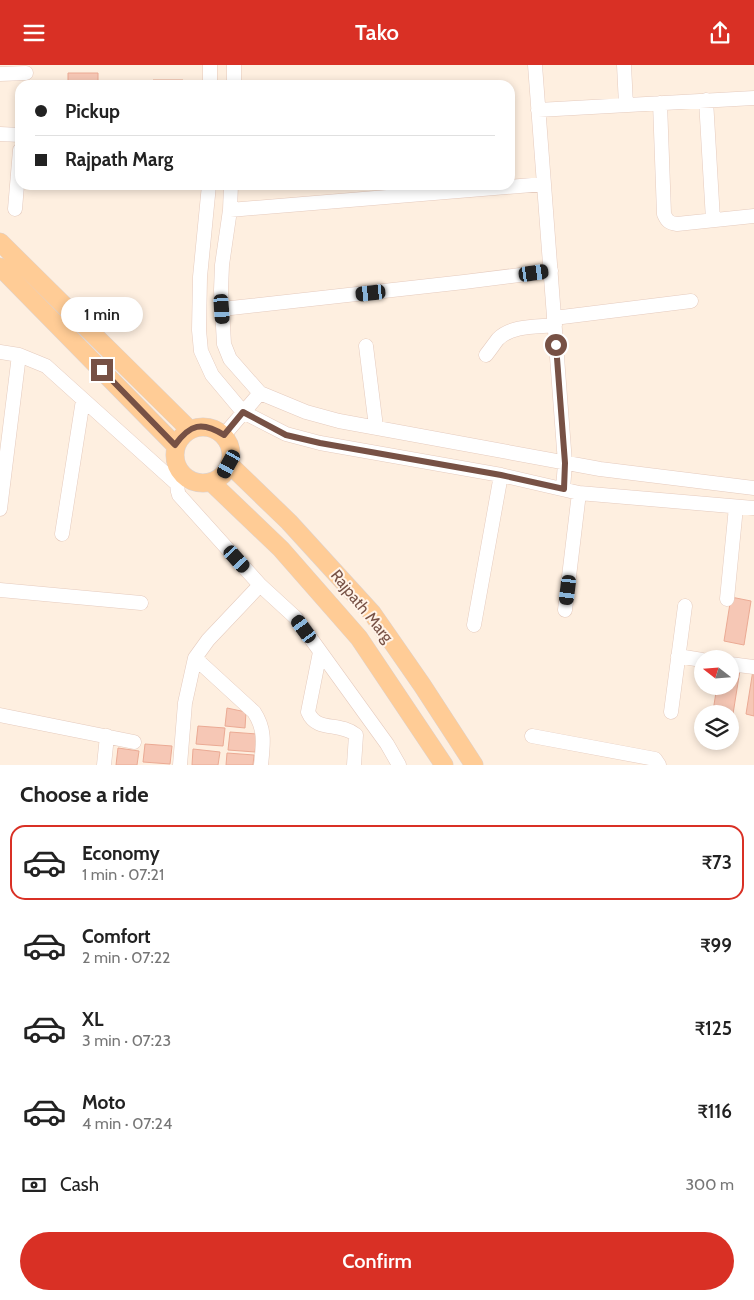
<!DOCTYPE html>
<html lang="en">
<head>
<meta charset="utf-8">
<style>
	body { margin:0; font-family:Cabin,sans-serif; background:#f2f2f2; color:#222; height:100vh; display:flex; flex-direction:column; font-size:19px; white-space:nowrap }
	* { box-sizing:border-box; margin:0 }
	p { font-size:16px; color:#767676 }
	.icon { flex:none; width:28px; height:28px; fill:none; stroke:currentColor; stroke-width:2; stroke-linecap:round; stroke-linejoin:round }
	.map { position:relative; height:700px; overflow:hidden }
	.side { display:flex; flex-direction:column; background:#fff; flex:1 }
	.side>* { flex:none }
	.guide { position:absolute; left:15px; top:15px; width:500px; height:110px; border-radius:15px; box-shadow:0 2px 8px #0003; display:grid; align-content:center; height:110px; padding:0 20px; background:#fff }
	.needle { width:32px; rotate:287deg }
	.buttons { position:absolute; left:694px; top:585px; display:grid; gap:10px }
	.buttons a { display:grid; place-items:center; width:45px; height:45px; border-radius:50%; background:#fff; box-shadow:0 2px 8px #0003; font-size:25px }
	.end { position:absolute; width:22px; height:22px; margin:-11px; border:6px solid #775145; background:#fff; box-shadow:0 0 0 2px #fff }
	.from { border-radius:50% }
	.bubble { position:absolute; height:35px; border-radius:18px; background:#fff; box-shadow:0 2px 8px #0003; font-size:16px; font-weight:600; line-height:35px; text-align:center }
	.car { position:absolute; width:15px; height:30px; margin:-15px -8px; border-radius:6px; box-shadow:0 0 4px 1px #0007; background:linear-gradient(#222 24%,#8ab4d8 0 40%,#222 0 76%,#8ab4d8 0 86%,#222 0) }
	.guide b { display:flex; align-items:center; gap:18px; height:48px; font-size:19px }
	.guide b+b { border-top:1px solid #e0e0e0 }
	.guide i { width:12px; height:12px; background:#222 }
	ul { padding:0; list-style:none }
	li { display:flex; align-items:center; gap:15px; height:75px; margin:0 10px 8px; padding:0 10px; border:2px solid transparent; border-radius:15px }
	li div { flex:1 }
	li b { display:block; font-size:19px }
	li em { font-style:normal; font-weight:600 }
	li.selected { border-color:#d93025 }
	li>.icon { width:45px; height:45px; stroke-width:1.5 }
	h2 { padding:0 20px; font-size:22px; line-height:60px }
	.pay { display:flex; align-items:center; gap:12px; height:55px; padding:0 20px; font-size:19px }
	.pay p { margin-inline-start:auto }
	.cta { display:flex; gap:10px; margin-top:auto; padding:10px 20px }
	.cta a { flex:1; height:58px; border-radius:30px; background:#d93025; color:#fff; font-size:20px; font-weight:600; line-height:58px; text-align:center }
	header { display:flex; justify-content:space-between; align-items:center; height:65px; padding:0 20px; background:#d93025; color:#fff; font-size:22px; font-weight:600 }
	.map>svg:first-child { display:block }
	.building { fill:#f6c7b5; stroke:#ebaa94 }
	.lines { fill:none; stroke-linecap:round; stroke-linejoin:round }
	.minor-casing { stroke:#e5cbbe; stroke-width:15 }
	.major-casing { stroke:#dcd2cf; stroke-width:19 }
	.minor { stroke:#fff; stroke-width:14 }
	.major { stroke:#ffcc96; stroke-width:18 }
	.route { stroke:#775145; stroke-width:6 }
	.labels { text-anchor:middle; dominant-baseline:central; stroke-width:4; stroke-linejoin:round; paint-order:stroke }
	.street-label { font-size:16px; fill:#775145; stroke:#fff3e8 }
</style>
</head>
<body>
<header><svg class="icon" aria-label="menu" viewBox="0 0 24 24"><path d="M4 6h16M4 12h16M4 18h16"/></svg>Tako<svg class="icon" aria-label="share" viewBox="0 0 24 24"><path d="M12 15V3M7 8l5-5 5 5M5 13v7h14v-7"/></svg></header>
<div class="map">
<svg width="754" height="700" viewBox="0 0 754 700">
	<rect width="100%" height="100%" fill="#feefe0"/>
	<path class="building" d="M68,8H98V20H68Z
		M153,15H183V20H153Z
		M111,17H141V20H111Z
		M731,532L751,536L744,580L724,576Z
		M730,603L740,605L733,649L713,646L717,621H730Z
		M753,605H754V651L746,649Z
		M227,643L246,647L245,663L225,661Z
		M198,661L225,663L223,681L196,679Z
		M230,667L257,669L255,687L228,685Z
		M145,679L172,681L170,699L143,697Z
		M118,683L139,686L137,700H116Z
		M193,684L220,687L218,700H192Z
		M227,688L254,690L253,700H226Z"/>
	<g class="lines">
		<g class="minor-casing">
			<path id="minor" d="M535,0L565,398L563,424
				M624,0L626,40
				M0,9L26,8
				M210,20V0
				M234,20V0
				M706,35L713,155
				M660,38L664,149C667,156 669,158 677,159L754,151
				M538,45L754,33
				M0,69L20,70
				M209,120L200,212L199,265L201,286L212,310L243,347L286,369L320,378L501,410L579,428L754,443
				M231,120L230,145L222,200L221,225L224,279L230,294L260,328L306,347L339,356L600,404L754,423
				M15,144L20,85
				M230,145L544,119
				M222,244L464,217L551,206
				M554,253L691,236
				M366,281L376,362
				M0,287L19,290L46,301L177,419
				M486,290C490,285 494,279 498,274C512,260 537,262 555,260
				M224,370L260,328
				M182,410C177,417 176,422 179,430L260,520L296,553L387,679L399,700
				M0,444L19,290
				M62,469L83,335
				M0,525L141,538
				M727,534L736,442
				M565,545L579,428
				M474,560L501,410
				M320,587L308,647C317,668 339,656 356,670L354,700
				M678,591L702,595
				M195,593L254,647C266,665 263,680 261,700
				M730,599L754,602
				M671,647L685,541
				M0,650L134,677
				M532,671L655,694L659,700
				M104,700L107,671
				M180,700L185,638L195,593L208,575L260,520"/>
		</g>
		<g class="major-casing">
			<path id="major" d="M0,177L190,365
				M0,202L175,380
				M175 390a28 28 0 1 1 56 0a28 28 0 1 1-56 0Z
				M229,399L289,457L372,548L422,620L474,700
				M211,417L281,484L359,573L444,700"/>
		</g>
		<use href="#minor" class="minor"/>
		<use href="#major" class="major"/>
	</g>
	<g class="lines">
		<path class="route" d="M102,305L175,380C190,359 202,356 224,370L243,347L286,370L320,378L501,410L564,424L565,398L556,280"/>
	</g>
	<g class="labels">
		<g class="street-label">
			<text transform="translate(362 541) rotate(51)">Rajpath Marg</text>
		</g>
	</g>
</svg>
<div class="buttons">
<a><svg class="needle" viewBox="-14 -14 28 28"><path d="M0-13l5 13h-10z" fill="#e53935"/><path d="M0 13l5-13h-10z" fill="#767676"/></svg></a>
<a><svg class="icon" aria-label="layers" viewBox="0 0 24 24"><path d="M12 4l9 5-9 5-9-5zM3 14l9 5 9-5"/></svg></a>
</div>
<i class="end from" style="left:556px;top:280px"></i>
<i class="end" style="left:102px;top:305px"></i>
<div class="bubble" style="left:61px;top:232px;width:82px">1 min</div>
<i class="car" style="left:534px;top:208px;rotate:82deg"></i>
<i class="car" style="left:371px;top:228px;rotate:264deg"></i>
<i class="car" style="left:222px;top:244px;rotate:176deg"></i>
<i class="car" style="left:229px;top:399px;rotate:209deg"></i>
<i class="car" style="left:237px;top:494px;rotate:138deg"></i>
<i class="car" style="left:568px;top:525px;rotate:187deg"></i>
<i class="car" style="left:304px;top:564px;rotate:324deg"></i>
<div class="guide">
<b><i class="from"></i>Pickup</b>
<b><i></i>Rajpath Marg</b>
</div>
</div>
<section class="side">
<h2>Choose a ride</h2>
<ul>
<li class="selected"><svg class="icon" aria-label="car" viewBox="0 0 24 24"><path d="M5 17H2v-5l4-1 3-4h7l3 4 3 1v5h-3M9 17h6M6 11h13"/><circle cx="7" cy="17" r="2"/><circle cx="17" cy="17" r="2"/></svg><div><b>Economy</b><p>1 min · 07:21</p></div><em>₹73</em></li>
<li><svg class="icon" aria-label="car" viewBox="0 0 24 24"><path d="M5 17H2v-5l4-1 3-4h7l3 4 3 1v5h-3M9 17h6M6 11h13"/><circle cx="7" cy="17" r="2"/><circle cx="17" cy="17" r="2"/></svg><div><b>Comfort</b><p>2 min · 07:22</p></div><em>₹99</em></li>
<li><svg class="icon" aria-label="car" viewBox="0 0 24 24"><path d="M5 17H2v-5l4-1 3-4h7l3 4 3 1v5h-3M9 17h6M6 11h13"/><circle cx="7" cy="17" r="2"/><circle cx="17" cy="17" r="2"/></svg><div><b>XL</b><p>3 min · 07:23</p></div><em>₹125</em></li>
<li><svg class="icon" aria-label="car" viewBox="0 0 24 24"><path d="M5 17H2v-5l4-1 3-4h7l3 4 3 1v5h-3M9 17h6M6 11h13"/><circle cx="7" cy="17" r="2"/><circle cx="17" cy="17" r="2"/></svg><div><b>Moto</b><p>4 min · 07:24</p></div><em>₹116</em></li>
</ul>
<div class="pay"><svg class="icon" aria-label="cash" viewBox="0 0 24 24"><path d="M3 7h18v10H3z"/><circle cx="12" cy="12" r="2"/></svg>Cash<p>300 m</p></div>
<div class="cta"><a>Confirm</a></div>
</section>
</body>
</html>
